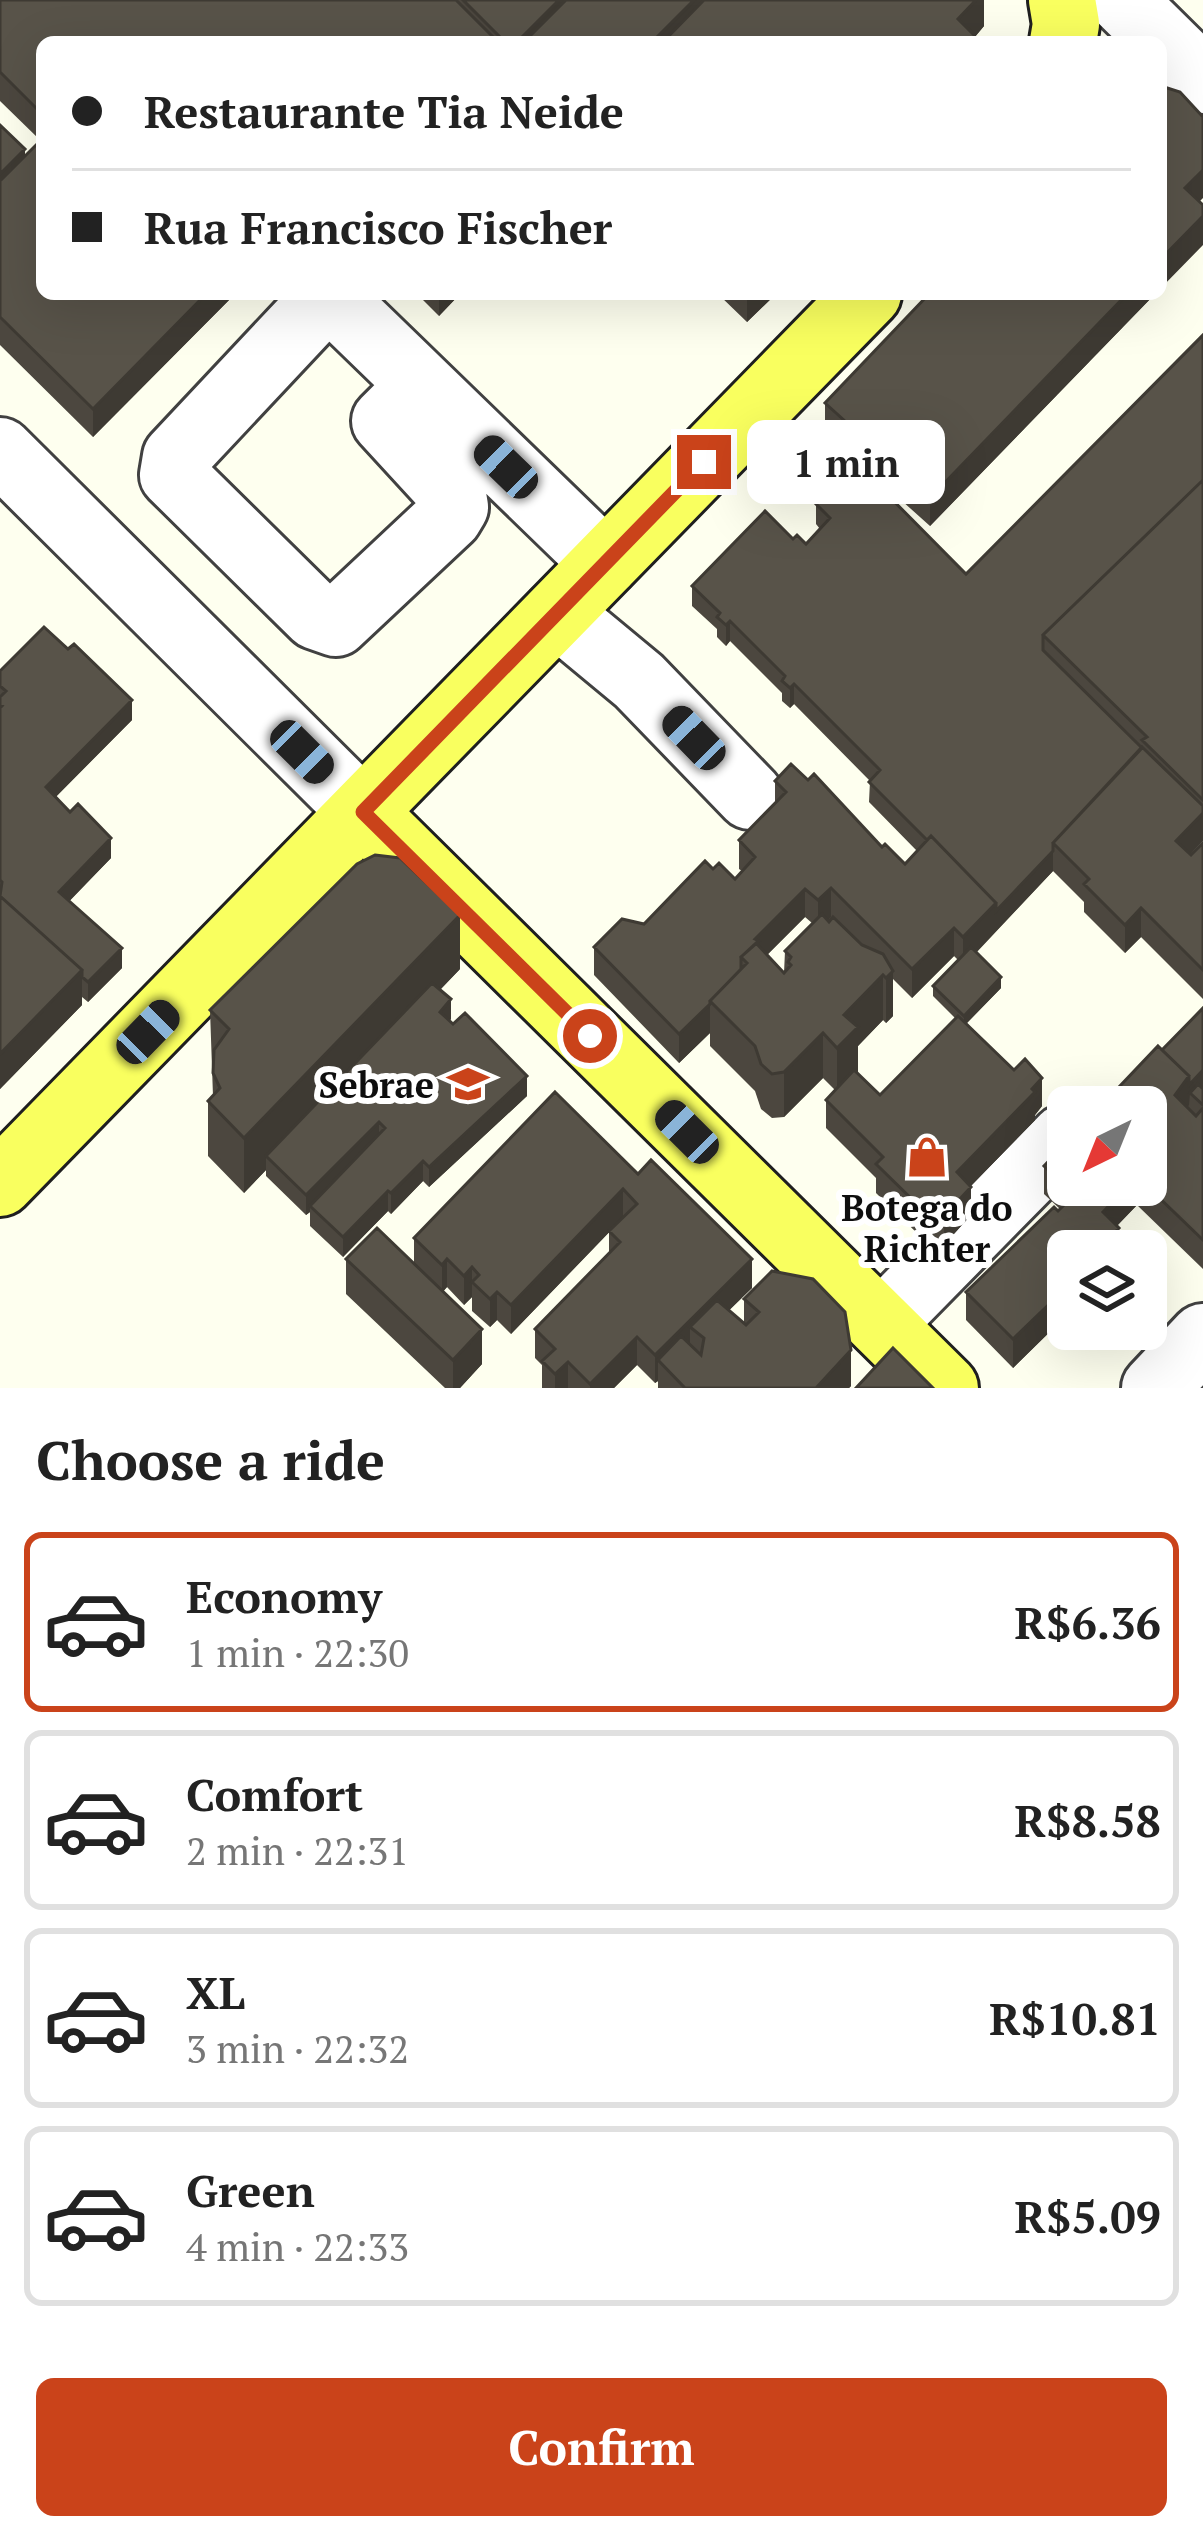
<!DOCTYPE html>
<html lang="en">
<head>
<meta charset="utf-8">
<style>
	body { margin:0; font-family:"PT Serif",serif; background:#f2f2f2; color:#222; height:100vh; display:flex; flex-direction:column; font-size:45px; white-space:nowrap }
	* { box-sizing:border-box; margin:0 }
	p { font-size:39px; color:#767676 }
	.icon { flex:none; width:66px; height:66px; fill:none; stroke:currentColor; stroke-width:2; stroke-linecap:round; stroke-linejoin:round }
	.map { position:relative; height:1388px; overflow:hidden }
	.details { display:flex; flex-direction:column; background:#fff; flex:1 }
	.details>* { flex:none }
	.guide { position:absolute; left:36px; top:36px; width:1131px; height:264px; border-radius:18px; box-shadow:0 12px 48px #0002; display:grid; align-content:center; height:264px; padding:0 36px; background:#fff }
	.needle { width:78px; rotate:223deg }
	.buttons { position:absolute; left:1047px; top:1086px; display:grid; gap:24px }
	.buttons a { display:grid; place-items:center; width:120px; height:120px; border-radius:18px; background:#fff; box-shadow:0 12px 48px #0002; font-size:60px }
	.end { position:absolute; width:54px; height:54px; margin:-27px; border:15px solid #ca431a; background:#fff; box-shadow:0 0 0 6px #fff }
	.from { border-radius:50% }
	.bubble { position:absolute; height:84px; border-radius:18px; background:#fff; box-shadow:0 12px 48px #0002; font-size:39px; font-weight:700; line-height:84px; text-align:center }
	.car { position:absolute; width:36px; height:72px; margin:-36px -18px; border-radius:15px; box-shadow:0 0 9px 3px #0007; background:linear-gradient(#222 24%,#8ab4d8 0 40%,#222 0 76%,#8ab4d8 0 86%,#222 0) }
	.guide b { display:flex; align-items:center; gap:42px; height:114px; font-size:45px }
	.guide b+b { border-top:3px solid #e0e0e0 }
	.guide i { width:30px; height:30px; background:#222 }
	ul { padding:0; list-style:none }
	li { display:flex; align-items:center; gap:36px; height:180px; margin:0 24px 18px; padding:0 12px; border:6px solid #e0e0e0; border-radius:18px }
	li div { flex:1 }
	li b { display:block; font-size:45px }
	li em { font-style:normal; font-weight:700 }
	li.active { border-color:#ca431a }
	li>.icon { width:108px; height:108px; stroke-width:1.5 }
	h2 { padding:0 36px; font-size:54px; line-height:144px }
	.action { display:flex; gap:24px; margin-top:auto; padding:24px 36px }
	.action a { flex:1; height:138px; border-radius:18px; background:#ca431a; color:#fff; font-size:48px; font-weight:700; line-height:138px; text-align:center }
	.map>svg:first-child { display:block }
	.lines { fill:none; stroke-linecap:round; stroke-linejoin:round }
	.minor-casing { stroke:#414141; stroke-width:72 }
	.major-casing { stroke:#1f1f1f; stroke-width:72 }
	.minor { stroke:#fff; stroke-width:66 }
	.major { stroke:#f9ff5f; stroke-width:66 }
	.wall { fill:#4c473f; fill-rule:evenodd }
	.shaded-wall { fill:#3e3a33 }
	.building { fill:#585349; stroke:#3e3a33; stroke-width:3 }
	.route { stroke:#ca431a; stroke-width:15 }
	.labels { text-anchor:middle; dominant-baseline:central; stroke-width:12; stroke-linejoin:round; paint-order:stroke }
	.poi-label { font-size:36px; font-weight:bold; fill:#0e0e0e; stroke:#fff; text-anchor:end }
</style>
</head>
<body>
<div class="map">
<svg width="1203" height="1388" viewBox="0 0 1203 1388">
	<rect width="100%" height="100%" fill="#feffef"/>
	<g class="lines">
		<g class="minor-casing">
			<path id="minor" d="M1122,0L1203,80
				M421,385L385,421L453,495L455,507L449,517L336,623L316,616L173,475L176,457L312,312L326,303L338,304L605,563
				M0,451L363,812
				M557,613L639,681L750,796
				M881,1324L1064,1138
				M1155,1388L1203,1337"/>
		</g>
		<g class="major-casing">
			<path id="major" d="M1062,0L1066,24L1063,42
				M363,812L945,1388
				M0,1183L868,294"/>
		</g>
		<use href="#minor" class="minor"/>
		<use href="#major" class="major"/>
	</g>
	<path class="wall" d="M0,0H984V26L974,38V42H42V294H235L93,437L0,345V125L25,156L40,140L0,101Z
		M417,294H460L439,316Z
		M718,294H776L747,322Z
		M929,294H1155L930,526L825,432V403Z
		M1203,335V841L1190,854L1203,843V999L1141,937L1125,953L1084,912V902L1053,871L976,953L1001,988L966,1024L1042,1106L1035,1115V1120L971,1186V1215L944,1245L926,1229L920,1236L876,1193V1178L826,1128V1100L835,1090L823,1078L784,1117L772,1118L761,1109L755,1091L710,1046V1033L679,1063L594,975V947L644,924L713,869L735,879L742,871L739,869V840L775,803V781L882,847L905,864L917,851L869,802L870,781L794,704L790,708L782,701V693L730,641L726,646L717,637V629L692,606V586L793,539L806,544L820,529L816,524V504L966,574ZM805,917L812,923L785,951L784,973L767,955ZM954,956L958,960L933,986V996L956,1019L880,1095L857,1072L858,1046L883,1020L886,1023L893,1016V979L912,998Z
		M0,671L132,720L55,797L111,858L69,901L122,968L88,1002L82,997V1005L0,1089Z
		M460,969L440,990L451,1019L449,1021L527,1096L429,1187L423,1181L391,1214L388,1211L343,1257L310,1226V1212L306,1215L266,1176V1170L244,1193L208,1156V1101L213,1096L210,1010Z
		M1203,1008V1269L1137,1205L1117,1226L1119,1251H1068V1314L1013,1368L966,1320V1292L1060,1209L1044,1194V1166L1068,1185H1146V1107L1162,1050Z
		M555,1092L752,1288L729,1310L744,1324V1299L851,1386L849,1388H658V1381L655,1383L637,1365L614,1388H542V1365L535,1358V1329L609,1253V1232L511,1334L497,1320L490,1327L472,1311V1297L464,1305L447,1287L443,1291L482,1364L460,1388H445L346,1294V1259L414,1264V1238Z"/>
	<path class="shaded-wall" d="M559,0H594L552,42H517Z
		M694,0H707L681,42H652Z
		M976,0H984V26L974,38V42H958V19Z
		M25,149V185L0,209V174Z
		M1203,170V198L1185,216V188Z
		M1203,216V245L1161,288V259Z
		M206,294H235L93,437V409Z
		M439,294H460L439,316Z
		M747,294H776L747,322Z
		M1127,294H1155L930,526V498Z
		M730,621V641L726,646V625Z
		M794,684V704L790,708V688Z
		M132,700V720L46,807V787Z
		M1203,813V841L1176,869V841Z
		M111,838V858L59,912V892Z
		M1053,851V871L963,966V937L996,903Z
		M831,888V917L818,929V900Z
		M805,889V917L760,962L755,939Z
		M1141,908V937L1125,953V925Z
		M460,915V969L273,1163L266,1156V1170L244,1193V1138Z
		M954,928V956L912,998V969Z
		M122,948V968L88,1002V982Z
		M82,970V1005L0,1089V1054Z
		M893,971V1016L886,1023V978Z
		M883,975V1020L858,1046V1072L837,1093V1048L844,1015Z
		M1001,977V988L964,1026V1016Z
		M451,999V1019L440,1032V1012Z
		M710,1004V1033L679,1063V1034Z
		M823,1033V1078L784,1117V1072Z
		M1203,1070V1090L1190,1093L1189,1105V1085Z
		M527,1076V1096L429,1187V1167Z
		M1189,1076V1105L1175,1124V1095Z
		M1042,1078V1106L1035,1115V1120L957,1200V1172Z
		M379,1122V1142L310,1206V1212L306,1215V1195Z
		M423,1161V1181L391,1214V1193Z
		M1129,1185H1137V1205L1103,1240V1212Z
		M971,1187V1215L944,1245V1216Z
		M623,1189V1218L511,1334V1305Z
		M388,1191V1211L343,1257V1237Z
		M926,1200V1229L920,1236V1207Z
		M1119,1228V1251H1098V1250Z
		M447,1259V1287L442,1293V1265Z
		M752,1259V1288L702,1337L690,1327V1348L658,1360V1381L655,1383V1355Z
		M472,1267V1297L464,1305V1276Z
		M1068,1286V1314L1013,1368V1339Z
		M497,1292V1320L490,1327V1299Z
		M482,1329V1364L460,1388H453V1360Z
		M637,1337V1365L614,1388H590V1384Z
		M851,1350V1386L849,1388H816Z
		M568,1362V1388H555V1374Z"/>
	<path class="building" d="M0,0H456L498,42H42V114L0,72Z
		M463,0H559L517,42H505Z
		M566,0H694L652,42H524Z
		M704,0H976L958,19L974,35L967,42H663Z
		M1161,86L1180,92L1203,117V170L1185,188L1203,205V216L1161,259Z
		M0,125L25,149L0,174Z
		M42,139V294H206L93,409L0,317V181Z
		M929,294H1127L930,498L825,403Z
		M1203,335V480L1043,635V650L1142,748L1053,843V851L996,911V903L931,836L927,840L869,782L880,770L794,684L790,688L782,681L785,676L730,621L726,625L717,617L720,613L692,586L765,511L793,539L797,535L806,544L830,518L816,504L856,463L966,574Z
		M1203,480V800L1142,740L1147,737L1043,635Z
		M44,627L68,649L74,644L132,700L46,787L70,812L78,804L111,838L59,892L122,948L88,982L82,977V970L0,896L2,882L0,880V708L2,706L0,705V697L6,691L0,686V671Z
		M1142,747L1203,806V813L1176,841L1191,855L1203,843V970L1141,908L1125,925L1084,884L1089,879L1053,843Z
		M791,764L808,780L814,774L882,847L885,844L905,864L931,836L996,903L963,937L954,928L912,969L831,888L818,900L805,889L755,939L759,941L741,957V969L710,1001V1004L679,1034L594,947L622,919L644,924L705,861L713,869L719,863L735,879L755,857L739,840L786,792L775,781Z
		M375,855L400,858L460,915L244,1138L208,1101L220,1088L213,1073L214,1050L229,1029L210,1010L357,864Z
		M0,896L82,970L0,1054Z
		M822,914L829,922L833,917L862,945L883,954L893,971L886,978L883,975L844,1015L858,1027L837,1048L823,1033L784,1072L772,1074L761,1064L755,1046L710,1001L747,963L741,957L756,943L784,973L791,965L788,962L791,957L785,951Z
		M971,947L1001,977L964,1016L933,986Z
		M432,983L451,999L440,1012L453,1024L465,1013L527,1076L429,1167L423,1161L391,1193L388,1191L343,1237L310,1206L385,1128L379,1122L306,1195L266,1156Z
		M1203,1008V1070L1189,1085V1076L1162,1050Z
		M958,1016L1014,1070L1025,1059L1042,1078L1032,1089L1035,1092L957,1172L971,1187L944,1216L926,1200L920,1207L876,1164L883,1157L826,1100L854,1070L880,1095Z
		M1158,1046L1189,1076L1175,1095L1196,1116L1203,1108V1240L1146,1185V1150L1162,1135L1146,1120V1107H1100Z
		M1198,1084L1203,1089V1105L1190,1093Z
		M555,1092L638,1174L651,1160L752,1259L655,1355L637,1337L590,1384L568,1362L555,1374L542,1361L555,1349L535,1329L620,1242L609,1231L637,1204L623,1189L511,1305L497,1292L490,1299L472,1282L479,1275L472,1267L464,1276L447,1259L442,1265L414,1238Z
		M1068,1141V1185H1129L1103,1212L1119,1228L1098,1250L1099,1251H1068V1286L1013,1339L966,1292L1054,1207L1058,1211L1074,1195L1044,1166Z
		M377,1228L482,1329L453,1360L346,1259Z
		M772,1271L813,1279L845,1312L851,1350L816,1388H685L658,1360L681,1336L701,1355L704,1338L690,1327L717,1300L746,1325L759,1312L744,1299Z
		M893,1348L933,1388H856Z"/>
	<g class="lines">
		<path class="route" d="M590,1036L363,812L704,462"/>
	</g>
	<defs>
		<g id="university-bare" transform="scale(3.24)"><path d="M0-5L7-2L0 1L-7-2ZM-4 1L0 2.5L4 1V4Q0 6-4 4Z" fill="#ca431a" stroke="#fff" stroke-width="2.5" paint-order="stroke"/></g>
		<g id="shop-bare" transform="scale(3.24)"><path d="M-5-2.5h2.3a2.7 3.5 0 0 1 5.4 0H5L5.5 6h-11ZM-1.5-2.5h3a1.5 2.3 0 0 0-3 0Z" fill="#ca431a" stroke="#fff" stroke-width="2.5" paint-order="stroke"/></g>
	</defs>
	<g fill-rule="evenodd">
		<use href="#university-bare" x="468" y="1084"/>
		<use href="#shop-bare" x="927" y="1157"/>
	</g>
	<g class="labels">
		<g class="poi-label">
			<text x="434" y="1084">Sebrae</text>
			<text x="927" y="1207" text-anchor="middle">Botega do<tspan x="927" dy="41">Richter</tspan></text>
		</g>
	</g>
</svg>
<div class="buttons">
<a><svg class="needle" viewBox="-14 -14 28 28"><path d="M0-13l5 13h-10z" fill="#e53935"/><path d="M0 13l5-13h-10z" fill="#767676"/></svg></a>
<a><svg class="icon" aria-label="layers" viewBox="0 0 24 24"><path d="M12 4l9 5-9 5-9-5zM3 14l9 5 9-5"/></svg></a>
</div>
<i class="end from" style="left:590px;top:1036px"></i>
<i class="end" style="left:704px;top:462px"></i>
<div class="bubble" style="left:747px;top:420px;width:198px">1 min</div>
<i class="car" style="left:506px;top:467px;rotate:314deg"></i>
<i class="car" style="left:694px;top:738px;rotate:316deg"></i>
<i class="car" style="left:302px;top:752px;rotate:135deg"></i>
<i class="car" style="left:148px;top:1032px;rotate:44deg"></i>
<i class="car" style="left:687px;top:1132px;rotate:315deg"></i>
<div class="guide">
<b><i class="from"></i>Restaurante Tia Neide</b>
<b><i></i>Rua Francisco Fischer</b>
</div>
</div>
<section class="details">
<h2>Choose a ride</h2>
<ul>
<li class="active"><svg class="icon" aria-label="car" viewBox="0 0 24 24"><path d="M5 17H2v-5l4-1 3-4h7l3 4 3 1v5h-3M9 17h6M6 11h13"/><circle cx="7" cy="17" r="2"/><circle cx="17" cy="17" r="2"/></svg><div><b>Economy</b><p>1 min · 22:30</p></div><em>R$6.36</em></li>
<li><svg class="icon" aria-label="car" viewBox="0 0 24 24"><path d="M5 17H2v-5l4-1 3-4h7l3 4 3 1v5h-3M9 17h6M6 11h13"/><circle cx="7" cy="17" r="2"/><circle cx="17" cy="17" r="2"/></svg><div><b>Comfort</b><p>2 min · 22:31</p></div><em>R$8.58</em></li>
<li><svg class="icon" aria-label="car" viewBox="0 0 24 24"><path d="M5 17H2v-5l4-1 3-4h7l3 4 3 1v5h-3M9 17h6M6 11h13"/><circle cx="7" cy="17" r="2"/><circle cx="17" cy="17" r="2"/></svg><div><b>XL</b><p>3 min · 22:32</p></div><em>R$10.81</em></li>
<li><svg class="icon" aria-label="car" viewBox="0 0 24 24"><path d="M5 17H2v-5l4-1 3-4h7l3 4 3 1v5h-3M9 17h6M6 11h13"/><circle cx="7" cy="17" r="2"/><circle cx="17" cy="17" r="2"/></svg><div><b>Green</b><p>4 min · 22:33</p></div><em>R$5.09</em></li>
</ul>
<div class="action"><a>Confirm</a></div>
</section>
</body>
</html>
